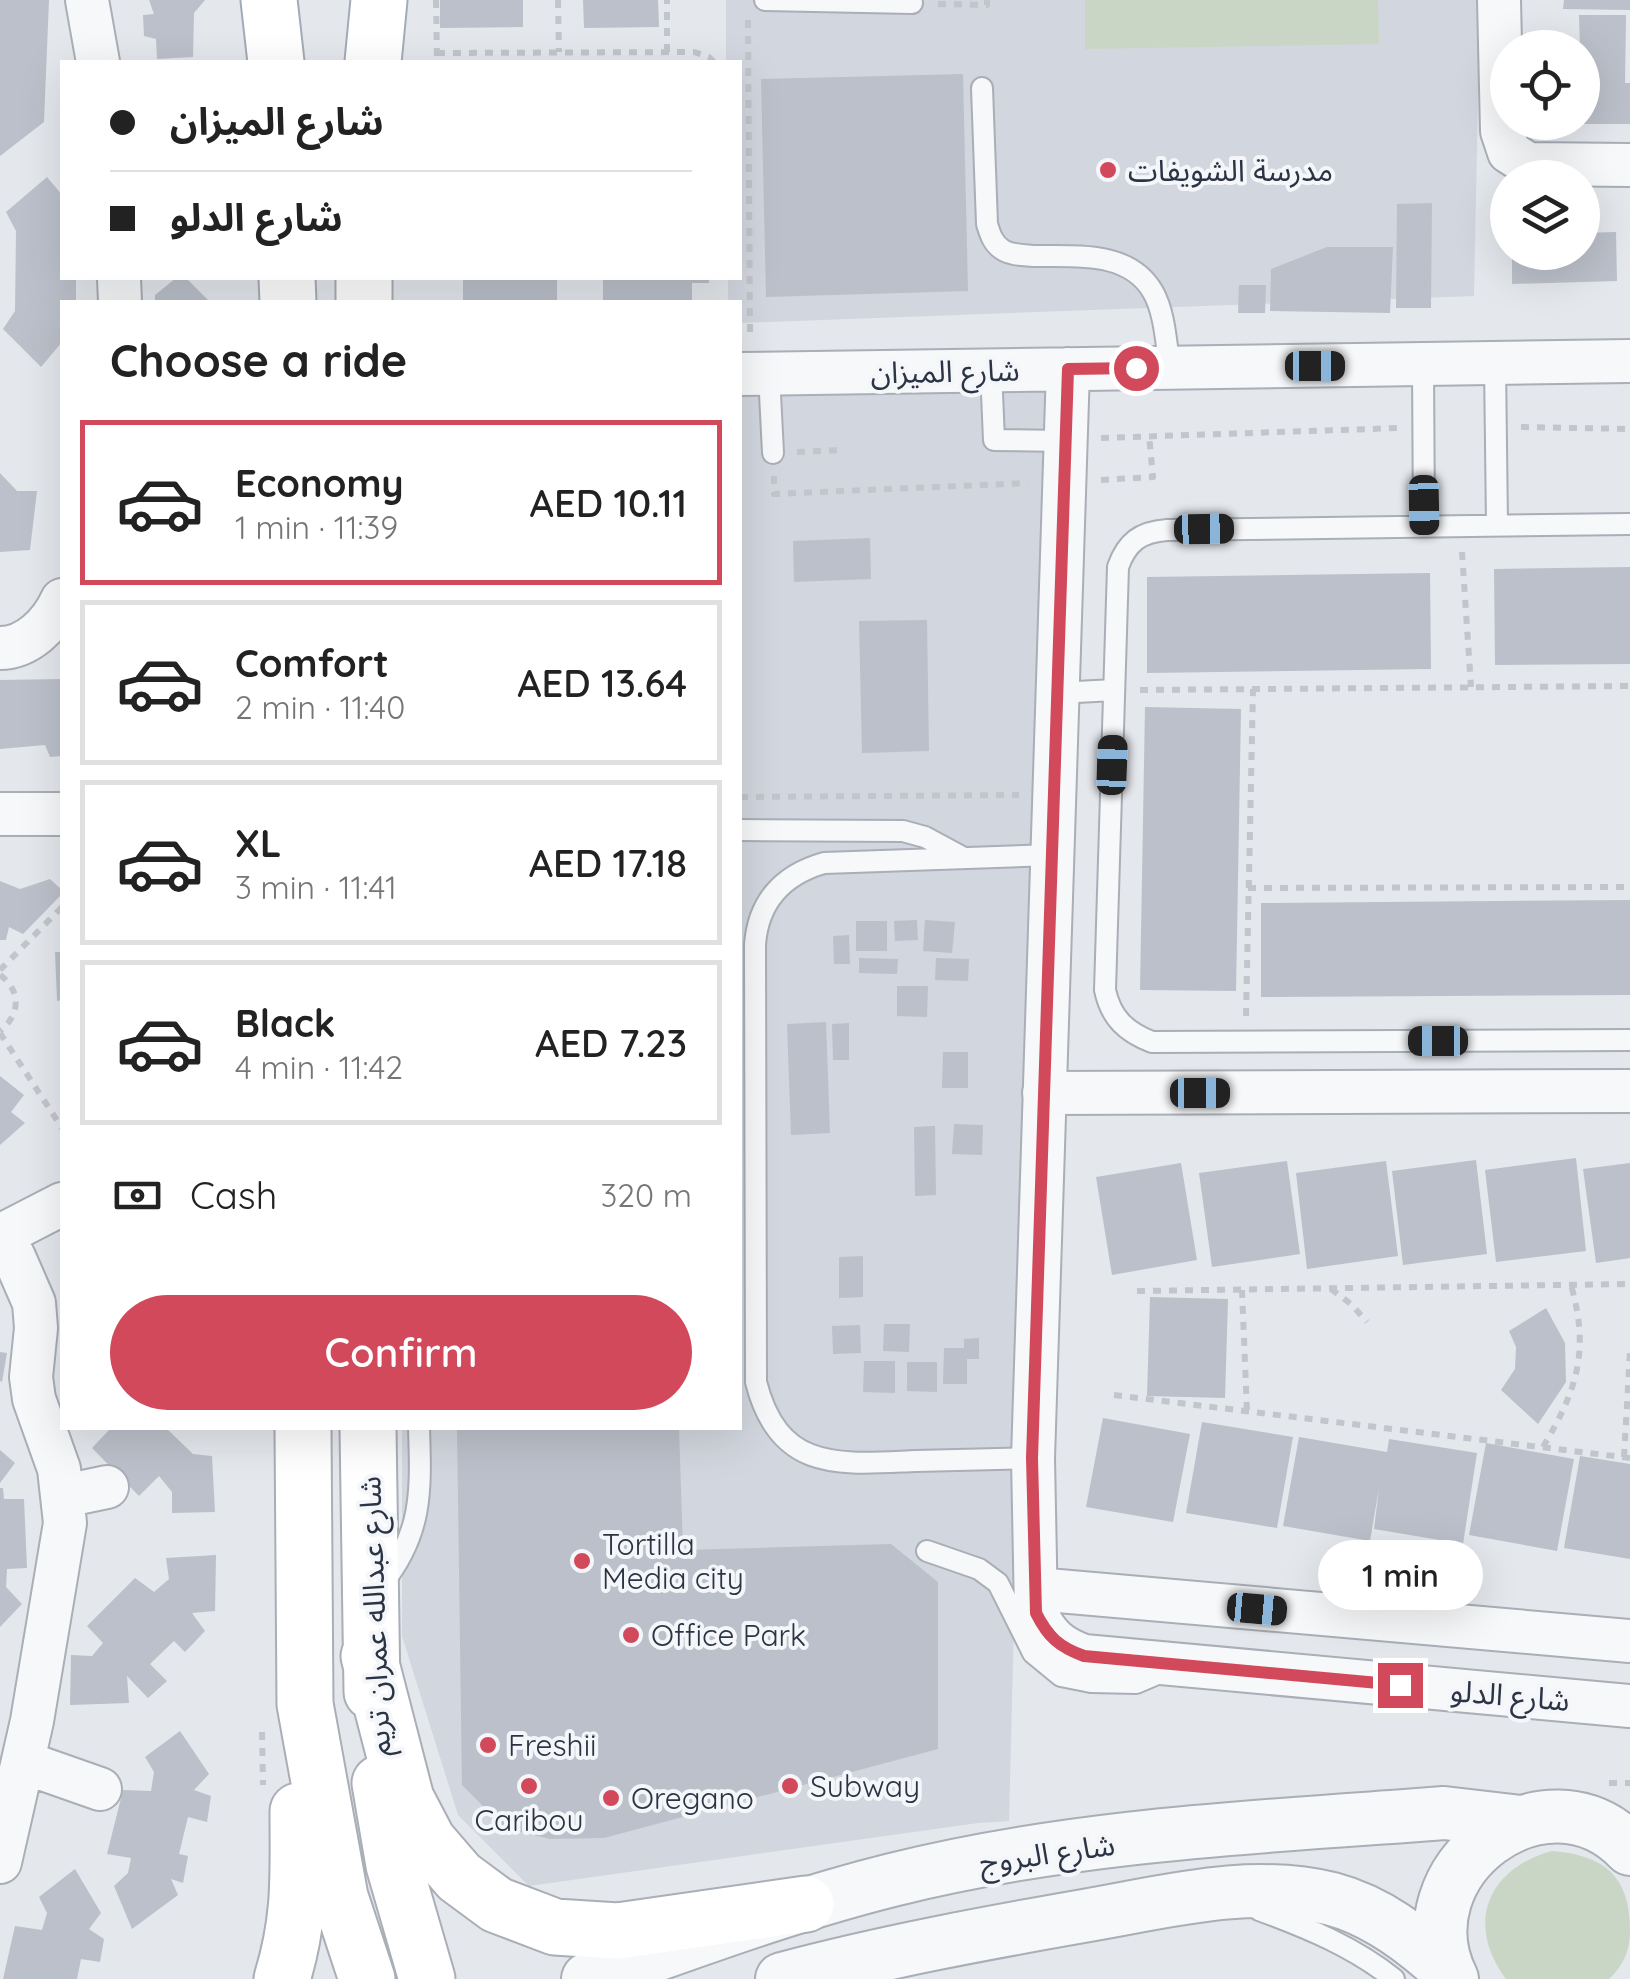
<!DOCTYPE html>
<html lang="en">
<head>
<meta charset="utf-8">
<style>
	body { margin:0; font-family:Quicksand,"Noto Sans Arabic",sans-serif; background:#f6f6f6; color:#222; height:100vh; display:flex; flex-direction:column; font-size:38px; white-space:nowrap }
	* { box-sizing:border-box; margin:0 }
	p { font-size:32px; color:#767676 }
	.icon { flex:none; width:55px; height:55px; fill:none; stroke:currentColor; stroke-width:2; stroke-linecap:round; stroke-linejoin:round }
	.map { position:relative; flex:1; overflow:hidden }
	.drawer { position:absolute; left:60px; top:300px; width:682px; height:1130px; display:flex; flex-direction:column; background:#fff; border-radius:0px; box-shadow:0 10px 40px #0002 }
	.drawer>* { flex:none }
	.guide { position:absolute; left:60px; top:60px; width:682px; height:220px; border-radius:0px; box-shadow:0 10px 40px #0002; display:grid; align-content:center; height:220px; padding:0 50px; background:#fff }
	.buttons { position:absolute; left:1490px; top:30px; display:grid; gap:20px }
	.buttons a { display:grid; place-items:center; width:110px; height:110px; border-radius:50%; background:#fff; box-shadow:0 10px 40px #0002; font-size:50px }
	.end { position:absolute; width:45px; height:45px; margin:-22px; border:12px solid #d1495b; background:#fff; box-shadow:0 0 0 5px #fff }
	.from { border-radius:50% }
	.bubble { position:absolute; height:70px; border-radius:35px; background:#fff; box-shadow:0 10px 40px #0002; font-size:32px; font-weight:600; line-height:70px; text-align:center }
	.car { position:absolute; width:30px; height:60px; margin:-30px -15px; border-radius:12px; box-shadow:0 0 8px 2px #0007; background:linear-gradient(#222 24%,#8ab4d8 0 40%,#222 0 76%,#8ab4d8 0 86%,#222 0) }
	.guide b { display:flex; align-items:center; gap:35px; height:95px; font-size:38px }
	.guide b+b { border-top:2px solid #e0e0e0 }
	.guide i { width:25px; height:25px; background:#222 }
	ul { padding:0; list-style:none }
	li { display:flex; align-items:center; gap:30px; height:165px; margin:0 20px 15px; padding:0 30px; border:5px solid #e0e0e0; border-radius:0px }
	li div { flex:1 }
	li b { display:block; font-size:38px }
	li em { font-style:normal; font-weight:600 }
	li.selected { border-color:#d1495b }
	li>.icon { width:90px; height:90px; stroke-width:1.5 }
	h2 { padding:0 50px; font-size:45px; line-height:120px }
	.pay { display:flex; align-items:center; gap:25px; height:110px; padding:0 50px; font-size:38px }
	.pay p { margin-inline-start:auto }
	.button { display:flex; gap:20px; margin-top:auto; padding:20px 50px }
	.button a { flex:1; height:115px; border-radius:60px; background:#d1495b; color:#fff; font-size:40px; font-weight:600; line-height:115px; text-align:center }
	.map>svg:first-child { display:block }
	.built { fill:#d2d6de }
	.green { fill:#c9d6c5 }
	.building { fill:#bbc0ca }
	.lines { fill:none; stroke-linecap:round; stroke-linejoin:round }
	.service-casing { stroke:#a9aeb7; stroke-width:24 }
	.minor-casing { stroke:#a9aeb7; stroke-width:46 }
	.tertiary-casing { stroke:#a9aeb7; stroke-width:56 }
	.secondary-casing { stroke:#a9aeb7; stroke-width:59 }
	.primary-casing { stroke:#a3abb8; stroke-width:59 }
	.path { stroke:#c2c5cb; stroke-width:6; stroke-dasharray:8 8; stroke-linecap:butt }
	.service { stroke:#f7f8fa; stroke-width:20 }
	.minor { stroke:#f7f8fa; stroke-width:42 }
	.tertiary { stroke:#f7f8fa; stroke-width:52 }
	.secondary { stroke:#fff; stroke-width:55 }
	.primary { stroke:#fff; stroke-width:55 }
	.route { stroke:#d1495b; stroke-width:12 }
	.poi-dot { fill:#d1495b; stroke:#f4f6f9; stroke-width:4 }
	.labels { text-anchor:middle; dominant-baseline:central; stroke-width:8; stroke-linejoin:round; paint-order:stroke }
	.poi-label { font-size:30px; fill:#2b3445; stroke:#f4f6f9; text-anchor:start }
	.street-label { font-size:30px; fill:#2b3445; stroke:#f4f6f9 }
</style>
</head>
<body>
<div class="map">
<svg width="1630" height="1979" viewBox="0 0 1630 1979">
	<rect width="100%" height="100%" fill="#e4e7ec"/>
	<path class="built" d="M726,0H1480L1474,296L740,323V302H728V278H740V62H726Z
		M1045,391L1009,1821L978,1823L529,1886L458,1815L402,1636V1428H740V397Z"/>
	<path class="green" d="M1085,0H1378L1379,44L1085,49Z
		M1552,1851C1604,1855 1630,1876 1630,1930C1630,1950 1624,1965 1609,1979H1506C1465,1924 1487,1869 1552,1851Z"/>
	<path class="building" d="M0,0H49L44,122L0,156Z
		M149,0H205L194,13L193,57L157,59L156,39L144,36L143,15L154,14Z
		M440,0H523V27L440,28Z
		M583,0H658L659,27L584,28Z
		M1564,0H1630V10L1563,9Z
		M1579,15H1626L1625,83H1630V124H1582Z
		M963,74L968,291L766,297L761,79Z
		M47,177L62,195V278H76V302H62V342L41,367L3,329L15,311L16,231L6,212Z
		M1432,203L1431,308H1396L1397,204Z
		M1616,232L1617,281L1512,284V252H1582V233Z
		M1327,247H1393L1390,313L1270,311L1271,269Z
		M176,278H186L210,302H155V295Z
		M463,278H557V302H463Z
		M603,278H709V283H692V302H603Z
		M1239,285H1266L1265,313H1238Z
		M0,473L17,491H37L30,550L0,552Z
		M870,538L871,579L794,582L793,541Z
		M1630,567V664L1495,665L1494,569Z
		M1430,573L1431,669L1147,673V577Z
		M927,620L929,751L862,753L859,621Z
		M62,679V756L50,757L45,745L0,749V680Z
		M1145,707L1241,709L1236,991L1140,990Z
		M50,879L62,890V894L23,934L9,927L6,940H0V881L20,889Z
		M1630,900V995L1261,997V903Z
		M917,920L918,940L895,941L894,921Z
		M925,920L955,922L952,953L923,951Z
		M856,921H887V951H856Z
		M849,935L850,964H834L833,936Z
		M55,952H62V1000L57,1001Z
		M859,958L898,959L897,974L859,973Z
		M936,958L969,959L968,981L935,980Z
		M897,986H928L927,1017L897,1016Z
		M826,1022L830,1133L791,1135L787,1024Z
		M849,1023V1060H833L832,1024Z
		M943,1052H968V1088H942Z
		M0,1076L24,1095L11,1112L25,1123L0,1145Z
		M954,1124L983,1125L982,1155L952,1154Z
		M935,1126L936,1195L915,1196L914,1127Z
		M1576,1158L1586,1251L1496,1262L1485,1170Z
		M1476,1160L1487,1254L1403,1265L1392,1171Z
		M1287,1161L1300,1254L1212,1267L1199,1173Z
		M1386,1161L1398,1256L1307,1269L1296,1173Z
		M1181,1163L1197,1260L1112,1275L1096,1177Z
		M1630,1163V1258L1596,1263L1583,1169Z
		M863,1256V1297L839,1298V1257Z
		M1150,1297L1228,1299L1225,1398L1147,1396Z
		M1546,1308L1565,1343L1566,1382L1538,1424L1501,1390L1515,1369L1516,1347L1509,1331Z
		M884,1324H910L909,1352L883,1351Z
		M860,1325L861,1353L833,1354L832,1326Z
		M979,1338V1359H967V1384H943L944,1348H964V1339Z
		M0,1352L7,1353L2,1382L0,1381Z
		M864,1361H895V1393L863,1392Z
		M907,1362H937V1392L907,1391Z
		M1103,1418L1190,1434L1173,1522L1086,1507Z
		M1202,1422L1293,1437L1277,1528L1186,1513Z
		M107,1428H166L193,1454L212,1456L215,1512L172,1513V1492L159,1476L139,1496L92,1448L109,1430Z
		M457,1428H679L683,1550L891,1544L938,1582V1749L604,1838L550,1839L505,1828L462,1785Z
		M1299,1437L1387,1452L1389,1439L1477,1453L1463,1544L1374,1529L1379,1488L1370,1541L1283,1526Z
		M1486,1443L1574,1459L1557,1551L1469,1535Z
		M0,1450L15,1463L0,1483Z
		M1580,1456L1630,1464V1559L1564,1548Z
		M0,1488H3L4,1499H24L27,1568L7,1569L6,1587L22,1604L0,1627Z
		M216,1555L215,1611L192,1613L205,1631L185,1652L174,1641L150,1664L167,1681L148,1698L127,1676L129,1703L70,1705L71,1655L92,1656L103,1643L87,1626L135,1578L154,1592L169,1579L166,1558Z
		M180,1731L209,1774L194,1790L211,1796L207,1822L188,1817L179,1854L188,1856L183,1883L171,1879L178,1895L132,1929L114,1886L128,1873L131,1858L107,1854L123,1790L151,1791L154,1772L145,1757Z
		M75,1869L101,1913L89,1929L104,1939L100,1962L81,1959L77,1979H3L15,1926L42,1930L47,1913L39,1897Z"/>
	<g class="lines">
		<g class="service-casing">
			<path id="service" d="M765,0L912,3
				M982,88L987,224C990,234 993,244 1003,250C1011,255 1023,255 1033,256C1075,257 1129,250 1153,292C1165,313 1166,344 1170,368
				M1495,364L1497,525
				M1423,365L1424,526
				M991,370L994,440L1064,441
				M769,374L773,453
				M1630,524L1167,530C1140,532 1127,542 1118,567L1105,990C1111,1018 1126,1032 1152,1042L1630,1040
				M1058,693L1114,690
				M740,830L903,831L925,837L964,858
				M1033,1458C994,1459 955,1460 916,1461C840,1464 779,1473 756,1382L755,945C758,902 782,875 824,863L1052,855
				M927,1551L979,1569L998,1583L1033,1653L1061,1676L1091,1682L1136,1683L1162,1672
				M382,1584C423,1533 421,1490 419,1428
				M1259,1910C1308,1928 1354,1947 1394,1979"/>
		</g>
		<g class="minor-casing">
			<path id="minor" d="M87,0L98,62
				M1499,0L1502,131L1509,152L1528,164L1630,165
				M119,278L120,302
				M1068,369L1033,1458L1036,1613C1048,1637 1059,1647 1084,1656L1630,1706
				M740,374L1630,361
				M0,648C28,648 51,624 62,600
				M0,814H62
				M1044,1093L1630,1091
				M0,1236L62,1204
				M0,1239L14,1257L34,1303L36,1328L31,1377L34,1399L59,1469L65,1523L32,1721L0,1862
				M64,1496L107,1487
				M1036,1589L1630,1641
				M23,1762L100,1789"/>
		</g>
		<g class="tertiary-casing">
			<path id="tertiary" d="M588,1979C688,1944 788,1906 892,1880C1059,1838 1234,1828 1405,1816L1444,1813L1521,1822
				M782,1979C883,1952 986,1933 1089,1915C1169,1901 1252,1879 1332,1899C1377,1911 1415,1940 1448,1971
				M1452,1979C1398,1871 1545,1760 1630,1849"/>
		</g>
		<g class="secondary-casing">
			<path id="secondary" d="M287,278L288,302
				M364,302V278
				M303,1428L305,1704L340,1897L367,1979
				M368,1428L372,1692
				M369,1656L406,1799L428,1841L459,1877L497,1905L555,1927L618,1931L806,1904
				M380,1783L394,1865L427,1979
				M282,1979C301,1917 298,1875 298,1811"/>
		</g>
		<g class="primary-casing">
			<path id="primary" d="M269,0L276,62
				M373,62L379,0"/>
		</g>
		<path class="path" d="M436,0L437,62
			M558,0L559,52
			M938,4L987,5V0
			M748,20L750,338
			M667,52V0
			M437,53L694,52L709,57L714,62
			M1521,427L1630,429
			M1101,438L1399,428
			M797,452L841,450
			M774,476V494L1028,483
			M1101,480L1153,477L1149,435
			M1462,552L1471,687
			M1140,690L1630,686
			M740,797L1019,795
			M1248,888L1630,887
			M0,970L62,907
			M0,975C22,991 20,1015 0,1031
			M1246,1016L1253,689
			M0,1033L62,1128
			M1331,1289L1351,1304L1367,1322
			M1242,1290L1247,1412
			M1137,1291L1630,1284
			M1114,1395L1630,1458
			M1543,1447C1577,1390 1590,1351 1571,1285
			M1624,1457L1630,1352
			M262,1732L263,1785
			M1609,1783H1630"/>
		<use href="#service" class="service"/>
		<use href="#minor" class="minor"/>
		<use href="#tertiary" class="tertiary"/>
		<use href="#secondary" class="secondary"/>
		<use href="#primary" class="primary"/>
	</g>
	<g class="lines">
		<path class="route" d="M1136,368L1068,369L1032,1458L1036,1613C1048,1637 1059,1647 1084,1656L1400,1685"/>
	</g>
	<g class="poi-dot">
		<circle cx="1108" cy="170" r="10"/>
		<circle cx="582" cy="1561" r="10"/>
		<circle cx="631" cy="1635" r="10"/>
		<circle cx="488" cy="1745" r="10"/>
		<circle cx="529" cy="1786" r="10"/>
		<circle cx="790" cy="1786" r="10"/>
		<circle cx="611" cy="1798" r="10"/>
	</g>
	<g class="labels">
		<g class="poi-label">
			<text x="1128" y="170">مدرسة الشويفات</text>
			<text x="602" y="1544">Tortilla<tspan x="602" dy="34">Media city</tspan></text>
			<text x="651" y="1635">Office Park</text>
			<text x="508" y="1745">Freshii</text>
			<text x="810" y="1786">Subway</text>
			<text x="631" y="1798">Oregano</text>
			<text x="529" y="1820" text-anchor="middle">Caribou</text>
		</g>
		<g class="street-label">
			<text transform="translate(945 371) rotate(-1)">شارع الميزان</text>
			<text transform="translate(374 1616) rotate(-92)">شارع عبدالله عمران تريم</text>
			<text transform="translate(1510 1695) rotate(5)">شارع الدلو</text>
			<text transform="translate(1047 1853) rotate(-8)">شارع البروج</text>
		</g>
	</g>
</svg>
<div class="buttons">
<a><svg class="icon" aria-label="locate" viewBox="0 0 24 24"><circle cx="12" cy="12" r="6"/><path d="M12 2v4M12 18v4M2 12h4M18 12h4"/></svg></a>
<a><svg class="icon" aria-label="layers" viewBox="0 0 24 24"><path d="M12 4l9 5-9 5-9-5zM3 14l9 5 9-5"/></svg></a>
</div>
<i class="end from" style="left:1136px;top:368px"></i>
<i class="end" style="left:1400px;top:1685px"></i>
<div class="bubble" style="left:1318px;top:1540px;width:165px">1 min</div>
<i class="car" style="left:1315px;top:366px;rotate:90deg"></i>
<i class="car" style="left:1424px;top:505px;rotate:179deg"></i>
<i class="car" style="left:1204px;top:529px;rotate:89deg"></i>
<i class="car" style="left:1112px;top:765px;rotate:2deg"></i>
<i class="car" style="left:1438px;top:1041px;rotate:270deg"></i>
<i class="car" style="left:1200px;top:1093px;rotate:90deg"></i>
<i class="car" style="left:1257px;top:1609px;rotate:95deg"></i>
<div class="guide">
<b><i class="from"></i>شارع الميزان</b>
<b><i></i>شارع الدلو</b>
</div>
<section class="drawer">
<h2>Choose a ride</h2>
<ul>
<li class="selected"><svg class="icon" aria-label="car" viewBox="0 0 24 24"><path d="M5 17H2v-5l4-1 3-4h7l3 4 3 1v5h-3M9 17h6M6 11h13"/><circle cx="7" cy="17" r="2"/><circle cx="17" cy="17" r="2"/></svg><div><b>Economy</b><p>1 min · 11:39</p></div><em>AED 10.11</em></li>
<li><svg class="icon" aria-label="car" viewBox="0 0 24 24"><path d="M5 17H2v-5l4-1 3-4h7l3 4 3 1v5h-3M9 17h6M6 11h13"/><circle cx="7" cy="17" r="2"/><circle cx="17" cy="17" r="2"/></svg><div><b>Comfort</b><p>2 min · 11:40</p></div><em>AED 13.64</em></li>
<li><svg class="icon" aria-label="car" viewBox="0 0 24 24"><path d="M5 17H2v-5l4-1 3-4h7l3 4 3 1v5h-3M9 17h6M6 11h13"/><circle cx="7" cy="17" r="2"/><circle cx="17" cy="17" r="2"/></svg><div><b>XL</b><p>3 min · 11:41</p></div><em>AED 17.18</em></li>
<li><svg class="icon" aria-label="car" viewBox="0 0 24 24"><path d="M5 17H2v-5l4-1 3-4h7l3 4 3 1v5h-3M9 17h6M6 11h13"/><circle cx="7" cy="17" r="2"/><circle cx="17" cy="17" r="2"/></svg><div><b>Black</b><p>4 min · 11:42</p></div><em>AED 7.23</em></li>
</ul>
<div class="pay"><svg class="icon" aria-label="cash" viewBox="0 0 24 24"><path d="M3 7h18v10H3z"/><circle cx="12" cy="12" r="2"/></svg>Cash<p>320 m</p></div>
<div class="button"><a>Confirm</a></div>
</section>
</div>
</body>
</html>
